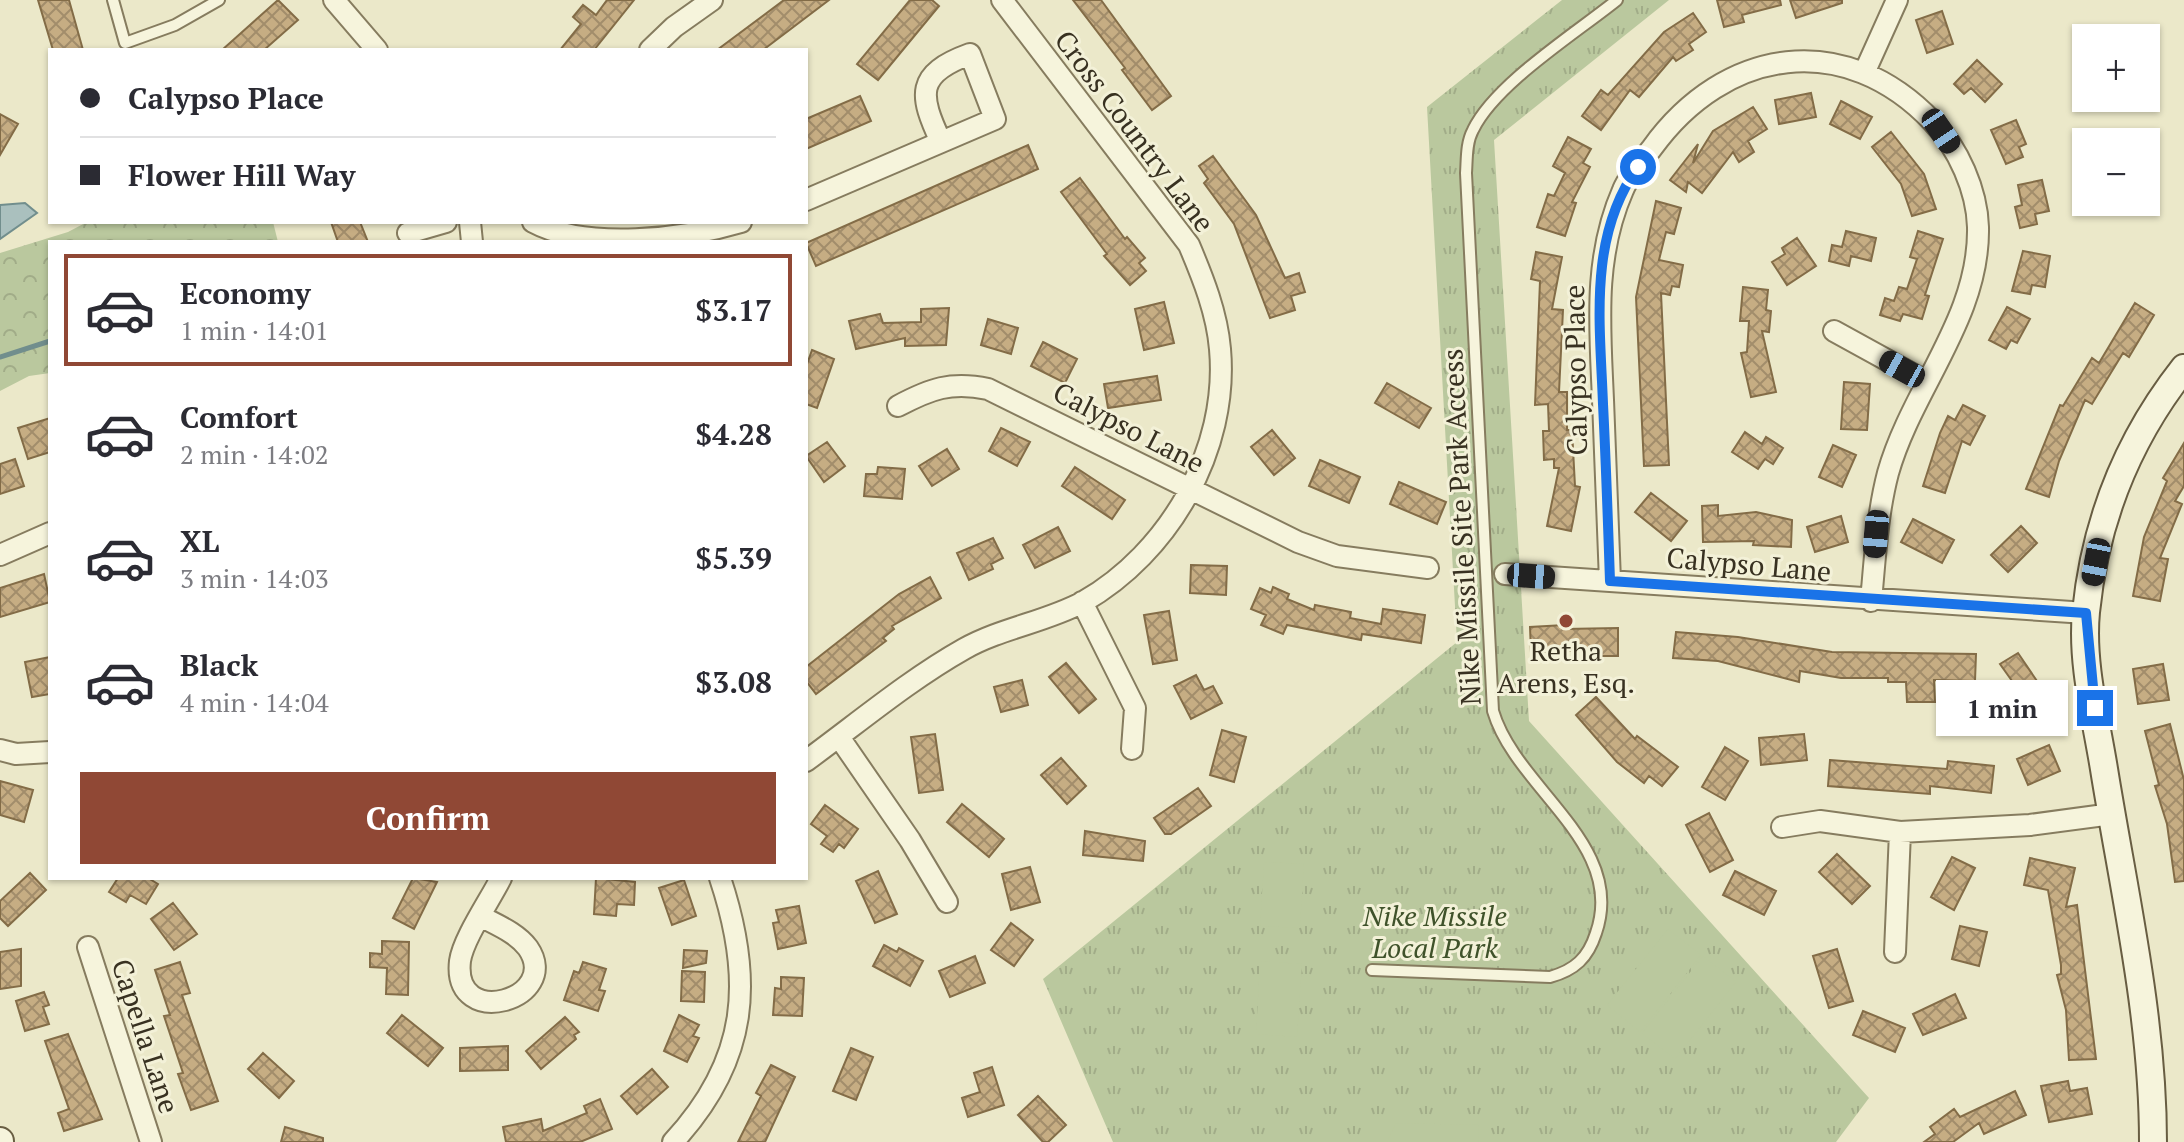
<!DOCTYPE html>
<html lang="en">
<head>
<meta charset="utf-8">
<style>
	body { margin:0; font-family:"PT Serif",serif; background:#f2f2f3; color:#2b2b33; height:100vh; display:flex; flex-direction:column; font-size:30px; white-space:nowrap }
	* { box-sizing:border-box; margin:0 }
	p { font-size:26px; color:#7c7c81 }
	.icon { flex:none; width:44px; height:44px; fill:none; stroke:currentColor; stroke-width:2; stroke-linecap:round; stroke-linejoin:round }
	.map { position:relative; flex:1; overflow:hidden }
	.drawer { position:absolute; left:48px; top:240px; width:760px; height:640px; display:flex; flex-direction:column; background:#fff; border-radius:0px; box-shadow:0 2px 6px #0004 }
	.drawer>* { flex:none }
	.top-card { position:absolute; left:48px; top:48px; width:760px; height:176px; border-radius:0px; box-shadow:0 2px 6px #0004; display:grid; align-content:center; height:176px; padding:0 32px; background:#fff }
	.buttons { position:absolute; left:2072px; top:24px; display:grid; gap:16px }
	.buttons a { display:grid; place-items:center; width:88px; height:88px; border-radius:0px; background:#fff; box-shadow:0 2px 6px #0004; font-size:40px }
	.end { position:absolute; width:36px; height:36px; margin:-18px; border:10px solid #1a73e8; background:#fff; box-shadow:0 0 0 4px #fff }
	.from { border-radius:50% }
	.bubble { position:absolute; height:56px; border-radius:0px; background:#fff; box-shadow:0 2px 6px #0004; font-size:26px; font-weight:800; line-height:56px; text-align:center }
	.car { position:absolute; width:24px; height:48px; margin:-24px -12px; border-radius:10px; box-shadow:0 0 6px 2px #0007; background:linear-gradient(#222 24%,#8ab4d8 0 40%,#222 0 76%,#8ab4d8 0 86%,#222 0) }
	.top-card b { display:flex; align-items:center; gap:28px; height:76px; font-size:30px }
	.top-card b+b { border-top:2px solid #e1e1e2 }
	.top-card i { width:20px; height:20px; background:#2b2b33 }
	ul { padding:14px 0 0; list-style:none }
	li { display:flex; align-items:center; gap:24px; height:112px; margin:0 16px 12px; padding:0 16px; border:4px solid transparent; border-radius:0px }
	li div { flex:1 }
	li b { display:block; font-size:30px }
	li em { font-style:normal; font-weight:800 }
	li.on { border-color:#904835 }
	li>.icon { width:72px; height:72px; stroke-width:1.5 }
	.primary-button { display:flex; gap:16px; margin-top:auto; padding:16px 32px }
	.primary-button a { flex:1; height:92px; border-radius:0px; background:#904835; color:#fff; font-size:32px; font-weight:800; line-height:92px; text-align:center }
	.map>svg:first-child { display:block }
	.grass { fill:url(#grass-tufts) }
	.forest { fill:url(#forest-crowns) }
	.pitch { fill:#bac89e }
	.water { fill:#aac0be; stroke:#718e8d; stroke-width:2 }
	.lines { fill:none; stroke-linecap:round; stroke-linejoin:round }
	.stream { stroke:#718e8d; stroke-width:5 }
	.building { fill:url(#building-cross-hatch); stroke:#836c47; stroke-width:2 }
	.lane-casing { stroke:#867c5f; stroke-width:14 }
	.street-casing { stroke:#867c5f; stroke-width:24 }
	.secondary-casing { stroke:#685d42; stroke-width:30 }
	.lane { stroke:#f6f4dc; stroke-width:10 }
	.street { stroke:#f6f4dc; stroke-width:20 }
	.secondary { stroke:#f6f4dc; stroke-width:26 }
	.route { stroke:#1a73e8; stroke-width:10 }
	.poi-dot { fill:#904835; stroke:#f3f1d8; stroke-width:3 }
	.labels { text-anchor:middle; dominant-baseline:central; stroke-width:6; stroke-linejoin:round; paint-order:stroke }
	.street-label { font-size:28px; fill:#383121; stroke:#f3f1d8 }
	.poi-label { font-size:28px; fill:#383121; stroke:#f3f1d8 }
	.park-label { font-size:28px; font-style:italic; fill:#3f522a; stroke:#f3f1d8 }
</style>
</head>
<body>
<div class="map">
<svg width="2184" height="1142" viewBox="0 0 2184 1142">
	<defs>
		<pattern id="grass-tufts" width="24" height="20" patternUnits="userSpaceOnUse" patternTransform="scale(2)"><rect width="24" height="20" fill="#bac89e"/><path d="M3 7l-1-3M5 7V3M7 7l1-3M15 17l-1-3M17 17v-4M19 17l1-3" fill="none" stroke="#a1ac88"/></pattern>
		<pattern id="forest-crowns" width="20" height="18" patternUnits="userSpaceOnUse" patternTransform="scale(2)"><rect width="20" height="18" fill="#bac89e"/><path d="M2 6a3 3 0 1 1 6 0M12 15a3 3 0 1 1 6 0" fill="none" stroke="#a1ac88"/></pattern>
		<pattern id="building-cross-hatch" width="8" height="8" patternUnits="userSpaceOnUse" patternTransform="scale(2)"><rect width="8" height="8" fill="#c6ad83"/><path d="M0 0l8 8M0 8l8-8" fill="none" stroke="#a28d6b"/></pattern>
	</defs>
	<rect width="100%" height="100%" fill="#ebe8c9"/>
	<path class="grass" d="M1562,0H1669L1494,140L1529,721L1869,1098L1836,1142H1113L1043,979L1457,642L1427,107Z"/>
	<path class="forest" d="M87,222H273L278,242H50V373L29,376L0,391V253L68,232Z"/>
	<path class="pitch" d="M1264,862L1304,864L1300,928L1260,926Z
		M1668,929L1701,955L1640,1032L1607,1005Z
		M1703,956L1736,982L1675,1059L1642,1033Z
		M1260,961L1302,964L1297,1037L1256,1034Z
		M1396,1123L1479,1125L1478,1142H1387Z"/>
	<path class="water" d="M25,203L37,213L0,239V205Z"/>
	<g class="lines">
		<path class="stream" d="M0,357L50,341"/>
	</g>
	<path class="building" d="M38,0H69L83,50H53Z
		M278,0L298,20L264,50H222Z
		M607,0H634L594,50H560L581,24L573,17L583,5L596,15Z
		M784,0H829L763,50H717Z
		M910,0H932L939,6L878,80L857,64Z
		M1073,0H1101L1171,96L1152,110L1122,70L1125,68Z
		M1717,0H1780L1781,5L1742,15L1744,22L1724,27Z
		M1790,0H1842V3L1796,18Z
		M1942,11L1953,44L1927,53L1916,20Z
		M1693,13L1706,32L1689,44L1693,50L1676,61L1673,57L1639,97L1630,90L1601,130L1582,116L1601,90L1608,95L1664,32Z
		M1977,60L2002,84L1985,102L1971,88L1964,94L1954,84Z
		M1811,93L1816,117L1779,124L1775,100Z
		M860,96L871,121L806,149V119Z
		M1841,101L1872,117L1860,139L1830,124Z
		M1753,107L1767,129L1748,141L1754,152L1739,162L1733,152L1702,193L1688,182L1686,192L1670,180L1698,144L1693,163L1713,131Z
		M0,114L18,124L0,155Z
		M2016,120L2026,144L2019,147L2023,157L2006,164L1991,130Z
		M1891,132L1924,174L1936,209L1912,216L1901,184L1872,147Z
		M1568,137L1591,149L1583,163L1590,167L1572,202L1576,203L1565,236L1537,227L1548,194L1554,196L1565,173L1553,166Z
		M1028,145L1038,169L816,266L806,243Z
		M1213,156L1256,215L1285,278L1299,273L1305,292L1291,296L1295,310L1270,318L1234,224L1204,183L1208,179L1199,166Z
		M1080,178L1125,239L1127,237L1145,258L1139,263L1146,271L1130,285L1104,256L1107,254L1061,192Z
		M2042,180L2049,211L2035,214L2037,224L2020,228L2015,207L2022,205L2018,185Z
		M1656,201L1681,208L1674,234L1666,232L1659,260L1683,265L1679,287L1672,286L1670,295L1661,293L1669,465L1644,466L1636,297Z
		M331,222H360L368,242H338Z
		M1846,231L1876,238L1871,261L1851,256L1849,266L1829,261L1832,245L1842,247Z
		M1918,231L1943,239L1925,295L1929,296L1922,319L1903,314L1900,321L1880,315L1885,298L1894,301L1899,287L1907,289L1917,259L1910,257Z
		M1797,238L1816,266L1787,285L1772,262L1785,254L1782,248Z
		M2023,251L2050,256L2045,287L2032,285L2030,294L2012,291Z
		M1536,252L1562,257L1552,309L1563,310L1559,392H1567V430H1572L1575,486L1580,487L1571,531L1547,526L1559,468H1554V459L1544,460L1543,431H1549L1548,404L1535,405L1540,281L1531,279Z
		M1743,287L1768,290L1766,310L1771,311L1769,332L1762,331L1776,392L1751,397L1741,353L1747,352L1749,321H1740Z
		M1164,302L1174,343L1144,350L1135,309Z
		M2135,303L2154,315L2129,357L2123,353L2092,404L2085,400L2059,461L2049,497L2026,489L2060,405L2063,406L2092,358L2099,363Z
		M2007,307L2030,319L2017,343L2011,340L2006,349L1989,340Z
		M949,308L946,345L905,346V338L856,349L849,321L880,314L883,323L921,322V309Z
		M988,319L1018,328L1011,354L981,345Z
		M1043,342L1077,359L1065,383L1031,366Z
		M812,350L834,359L817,408L806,404V367Z
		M1157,376L1161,400L1108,408L1104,384Z
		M1844,382L1870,384L1867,430L1841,429Z
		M1387,383L1431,408L1419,428L1375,403Z
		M1963,405L1985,416L1970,445L1962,441L1945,493L1923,486L1940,433L1948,416L1955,420Z
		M50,418V452L28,459L18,428Z
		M1001,428L1030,442L1017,466L989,451Z
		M1272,430L1295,458L1274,475L1251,447Z
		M1745,432L1762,444L1766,437L1783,448L1773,464L1765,459L1758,469L1732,452Z
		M827,442L845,466L824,482L806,456Z
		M2184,443V486L2175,501L2182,504L2160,558L2168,559L2160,601L2133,596L2144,537L2167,481L2163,478Z
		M1833,445L1856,455L1842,487L1819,477Z
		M947,449L959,469L932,486L919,466Z
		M15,459L24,486L0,494V464Z
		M1320,460L1360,477L1349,503L1309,486Z
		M878,467L905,469L902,499L864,496L866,474H877Z
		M1075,467L1125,500L1112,519L1062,486Z
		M1399,482L1446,502L1437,524L1390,504Z
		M1651,493L1687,521L1671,541L1635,512Z
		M1718,505V516L1756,512L1792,520L1791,547L1753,545L1754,541L1703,542L1702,506Z
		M1841,516L1848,542L1815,552L1807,527Z
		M1913,519L1954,540L1942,563L1901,542Z
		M2021,526L2037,543L2008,572L1991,555Z
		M1058,527L1070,551L1035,568L1023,545Z
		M993,538L1003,558L991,564L993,569L969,580L957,553Z
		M1191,565L1227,566L1226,595L1190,593Z
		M44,574L50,602L0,617V588Z
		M930,577L941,598L892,626L894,629L883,638L886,641L816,694L806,681V667L899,594Z
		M1273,587L1289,594L1287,599L1314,610L1315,605L1351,612L1350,618L1381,624L1383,609L1425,615L1421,643L1362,634L1361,640L1287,625L1283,634L1261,625L1266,615L1251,609L1260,588L1271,593Z
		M1169,611L1177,660L1153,664L1144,615Z
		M1564,625V629L1618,628V656H1586L1585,650L1531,653L1530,627Z
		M1676,632L1738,637L1832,652L1976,654L1975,681L1934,680L1935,702H1907L1906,682H1888V678H1841L1800,671L1799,682L1718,661L1673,658Z
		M2018,653L2039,684L2022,695L2000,664Z
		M50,657V694L32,697L25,662Z
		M1066,663L1096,699L1079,713L1049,677Z
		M2163,664L2169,700L2138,704L2133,669Z
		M1196,675L1204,690L1213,686L1222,703L1191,719L1174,686Z
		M1022,680L1028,705L1001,712L994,687Z
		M1596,697L1635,739L1637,736L1678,767L1662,786L1649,776L1644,783L1617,762L1576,715Z
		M2170,724L2184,780V881L2175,882L2167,824L2155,786L2159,785L2145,731Z
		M1222,730L1246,737L1234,782L1210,775Z
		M935,734L943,790L919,793L911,737Z
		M1804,734L1807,760L1761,765L1759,738Z
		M2049,745L2060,771L2028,785L2017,759Z
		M1725,747L1748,761L1725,800L1702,787Z
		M1061,758L1086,786L1067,804L1041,775Z
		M1830,760L1947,769L1948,761L1994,766L1991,793L1930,786V794L1828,786Z
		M0,781L33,790L24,822L0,815Z
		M1198,788L1211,806L1171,834H1165L1154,818Z
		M962,804L1004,839L989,857L947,822Z
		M825,805L858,829L844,848L839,844L833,852L821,844L827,836L811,824Z
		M1709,813L1733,860L1710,872L1686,825Z
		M1085,831L1145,841L1143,861L1083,855Z
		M1837,854L1870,886L1852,904L1819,872Z
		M1952,857L1975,868L1954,910L1931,897Z
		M2030,858L2075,868L2066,907L2077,905L2096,1059L2069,1060L2066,1010L2057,975L2061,974V965L2048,890L2024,885Z
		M1030,867L1040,902L1011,910L1002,874Z
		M878,871L897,914L875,923L856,881Z
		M1735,871L1776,891L1764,915L1723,895Z
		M30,873L46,890L8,926L0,918V901Z
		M118,878H148L158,884L146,904L130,895L126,902L109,892Z
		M413,878L437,882L414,929L393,918Z
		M596,878L635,882L634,905L617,904L616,916L594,914Z
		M684,880L696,916L672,925L659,888Z
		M173,903L197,934L174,950L151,919Z
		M799,906L806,943L778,949L773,923L779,922L776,910Z
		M1011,923L1033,940L1014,966L991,950Z
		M1960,926L1987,932L1979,966L1952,959Z
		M382,941L409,942L408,995L386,994L387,968L370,967V953L382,954Z
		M884,945L897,952L899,948L923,961L910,986L873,966Z
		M21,949V986L0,989V952Z
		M1837,949L1853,1001L1829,1008L1813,956Z
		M684,950L707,951L706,963L683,968Z
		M975,956L985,983L950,997L939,971Z
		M180,962L190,993L182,995L218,1101L191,1110L178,1074L183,1073L164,1016L170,1015L155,970Z
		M583,962L606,969L599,990L605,991L598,1011L564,1000L574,971L579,973Z
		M682,971L705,972L704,1002L681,1001Z
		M781,977L804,978L802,1016L773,1015L775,988L781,989Z
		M44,992L49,1005L43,1007L49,1024L25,1031L16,1001Z
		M1955,994L1966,1018L1923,1035L1913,1014Z
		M1863,1011L1905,1028L1895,1052L1853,1035Z
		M402,1015L443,1048L428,1066L387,1033Z
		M679,1015L699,1025L693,1036L699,1038L687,1062L664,1051Z
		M565,1017L579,1032L574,1035L576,1039L541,1069L526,1051Z
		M68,1034L102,1119L64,1131L58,1113L69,1109L45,1041Z
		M508,1046V1070L460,1071V1048Z
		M851,1048L873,1057L856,1100L833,1091Z
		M263,1053L294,1081L279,1098L248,1069Z
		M771,1065L795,1077L765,1142H738L761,1096L756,1093Z
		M992,1067L1004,1105L968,1117L962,1098L980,1092L974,1073Z
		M652,1069L668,1087L637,1114L621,1096Z
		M2068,1081L2070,1091L2087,1088L2092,1114L2049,1122L2041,1086Z
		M2015,1091L2026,1115L1984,1134L1979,1123L1953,1142H1924L1935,1134L1930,1127L1954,1109L1960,1117Z
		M1038,1096L1066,1125L1048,1142H1043L1018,1115Z
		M600,1099L612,1129L580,1142H506L503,1127L541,1119L543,1131L587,1113L584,1106Z
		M285,1127L323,1138V1142H281Z"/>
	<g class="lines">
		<g class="lane-casing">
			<path id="lane" d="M113,0L125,43L175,25L219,0
				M1372,970L1550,977C1575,970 1588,958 1596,933C1627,844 1516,789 1493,711L1466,173C1467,159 1466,143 1473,130C1495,84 1576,33 1617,0"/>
		</g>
		<g class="street-casing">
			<path id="street" d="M334,0L377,50
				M650,50L674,27L712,0
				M1865,71L1897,0
				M806,200L995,119L970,54C915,74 919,95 941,142
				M470,222L472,242
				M533,222C587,251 684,239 741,222
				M408,233L446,222
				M1834,331L1925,381
				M898,406C930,389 951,381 988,389L1298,542L1337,556L1428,568
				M0,555L50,533
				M1505,574L2086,613
				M1610,581C1608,521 1605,460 1603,400C1600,328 1593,258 1623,190C1629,175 1642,161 1652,148C1725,47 1845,29 1933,122C1958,148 1977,190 1978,227C1980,318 1912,388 1888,473C1877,515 1875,559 1871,601
				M1082,602L1135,708L1132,749
				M839,737L910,840L947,902
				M0,750L16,754L50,752
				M806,761C858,723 909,680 964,649C1001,628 1046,622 1083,602C1169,553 1229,450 1220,349C1217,313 1203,278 1189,245L1002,0
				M1782,827L1820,821L1900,832L2030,825L2112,814
				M482,917C497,925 517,933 528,948C563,999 452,1032 460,961C463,939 490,900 501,878
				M88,947L151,1142
				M1895,952L1900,832
				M673,1142C749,1060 754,980 720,878"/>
		</g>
		<g class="secondary-casing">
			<path id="secondary" d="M0,1141V1142
				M2153,1142C2153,1016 2124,893 2104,769C2096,719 2081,663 2086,612C2095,522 2128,439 2184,368"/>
		</g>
		<use href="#lane" class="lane"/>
		<use href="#street" class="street"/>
		<use href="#secondary" class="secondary"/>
	</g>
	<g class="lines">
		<path class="route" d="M1638,167C1588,236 1600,323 1603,404C1606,463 1608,522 1610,581L2086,613L2095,708"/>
	</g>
	<circle class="poi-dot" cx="1566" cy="621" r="8"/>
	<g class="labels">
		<g class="street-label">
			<text transform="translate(1135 131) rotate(53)">Cross Country Lane</text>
			<text transform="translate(1575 370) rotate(-91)">Calypso Place</text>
			<text transform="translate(1129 427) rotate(27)">Calypso Lane</text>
			<text transform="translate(1461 527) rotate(-93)">Nike Missile Site Park Access</text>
			<text transform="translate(1749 564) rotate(5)">Calypso Lane</text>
			<text transform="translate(146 1036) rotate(72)">Capella Lane</text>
		</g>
		<g class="poi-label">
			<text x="1566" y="650">Retha<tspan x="1566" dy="32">Arens, Esq.</tspan></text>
		</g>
		<g class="park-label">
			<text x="1435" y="915">Nike Missile<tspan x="1435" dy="32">Local Park</tspan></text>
		</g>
	</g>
</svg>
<div class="buttons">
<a>+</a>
<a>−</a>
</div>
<i class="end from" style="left:1638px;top:167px"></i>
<i class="end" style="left:2095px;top:708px"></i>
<div class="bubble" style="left:1936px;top:680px;width:132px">1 min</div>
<i class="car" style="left:1941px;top:131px;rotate:146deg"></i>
<i class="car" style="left:1902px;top:369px;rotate:299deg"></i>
<i class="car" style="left:1876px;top:534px;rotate:185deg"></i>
<i class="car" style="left:2096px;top:562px;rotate:191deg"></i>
<i class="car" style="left:1531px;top:576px;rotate:94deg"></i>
<div class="top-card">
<b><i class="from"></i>Calypso Place</b>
<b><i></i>Flower Hill Way</b>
</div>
<section class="drawer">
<ul>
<li class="on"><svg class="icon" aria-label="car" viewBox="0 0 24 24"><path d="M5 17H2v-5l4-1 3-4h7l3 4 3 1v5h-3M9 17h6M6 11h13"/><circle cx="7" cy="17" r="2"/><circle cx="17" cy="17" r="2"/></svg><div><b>Economy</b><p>1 min · 14:01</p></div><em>$3.17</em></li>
<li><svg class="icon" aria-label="car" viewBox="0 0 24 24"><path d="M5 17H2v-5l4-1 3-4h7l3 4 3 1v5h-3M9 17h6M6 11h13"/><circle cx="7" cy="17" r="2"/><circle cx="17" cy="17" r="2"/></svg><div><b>Comfort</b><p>2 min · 14:02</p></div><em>$4.28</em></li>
<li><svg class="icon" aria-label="car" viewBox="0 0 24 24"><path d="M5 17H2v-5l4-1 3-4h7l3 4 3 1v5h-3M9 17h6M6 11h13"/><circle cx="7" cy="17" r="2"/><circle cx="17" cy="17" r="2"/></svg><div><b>XL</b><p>3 min · 14:03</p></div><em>$5.39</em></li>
<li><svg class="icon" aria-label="car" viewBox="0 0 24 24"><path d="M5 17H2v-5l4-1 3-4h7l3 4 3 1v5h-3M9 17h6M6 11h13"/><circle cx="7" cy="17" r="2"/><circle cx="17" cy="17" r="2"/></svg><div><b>Black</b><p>4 min · 14:04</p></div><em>$3.08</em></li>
</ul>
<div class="primary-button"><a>Confirm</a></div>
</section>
</div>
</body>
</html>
